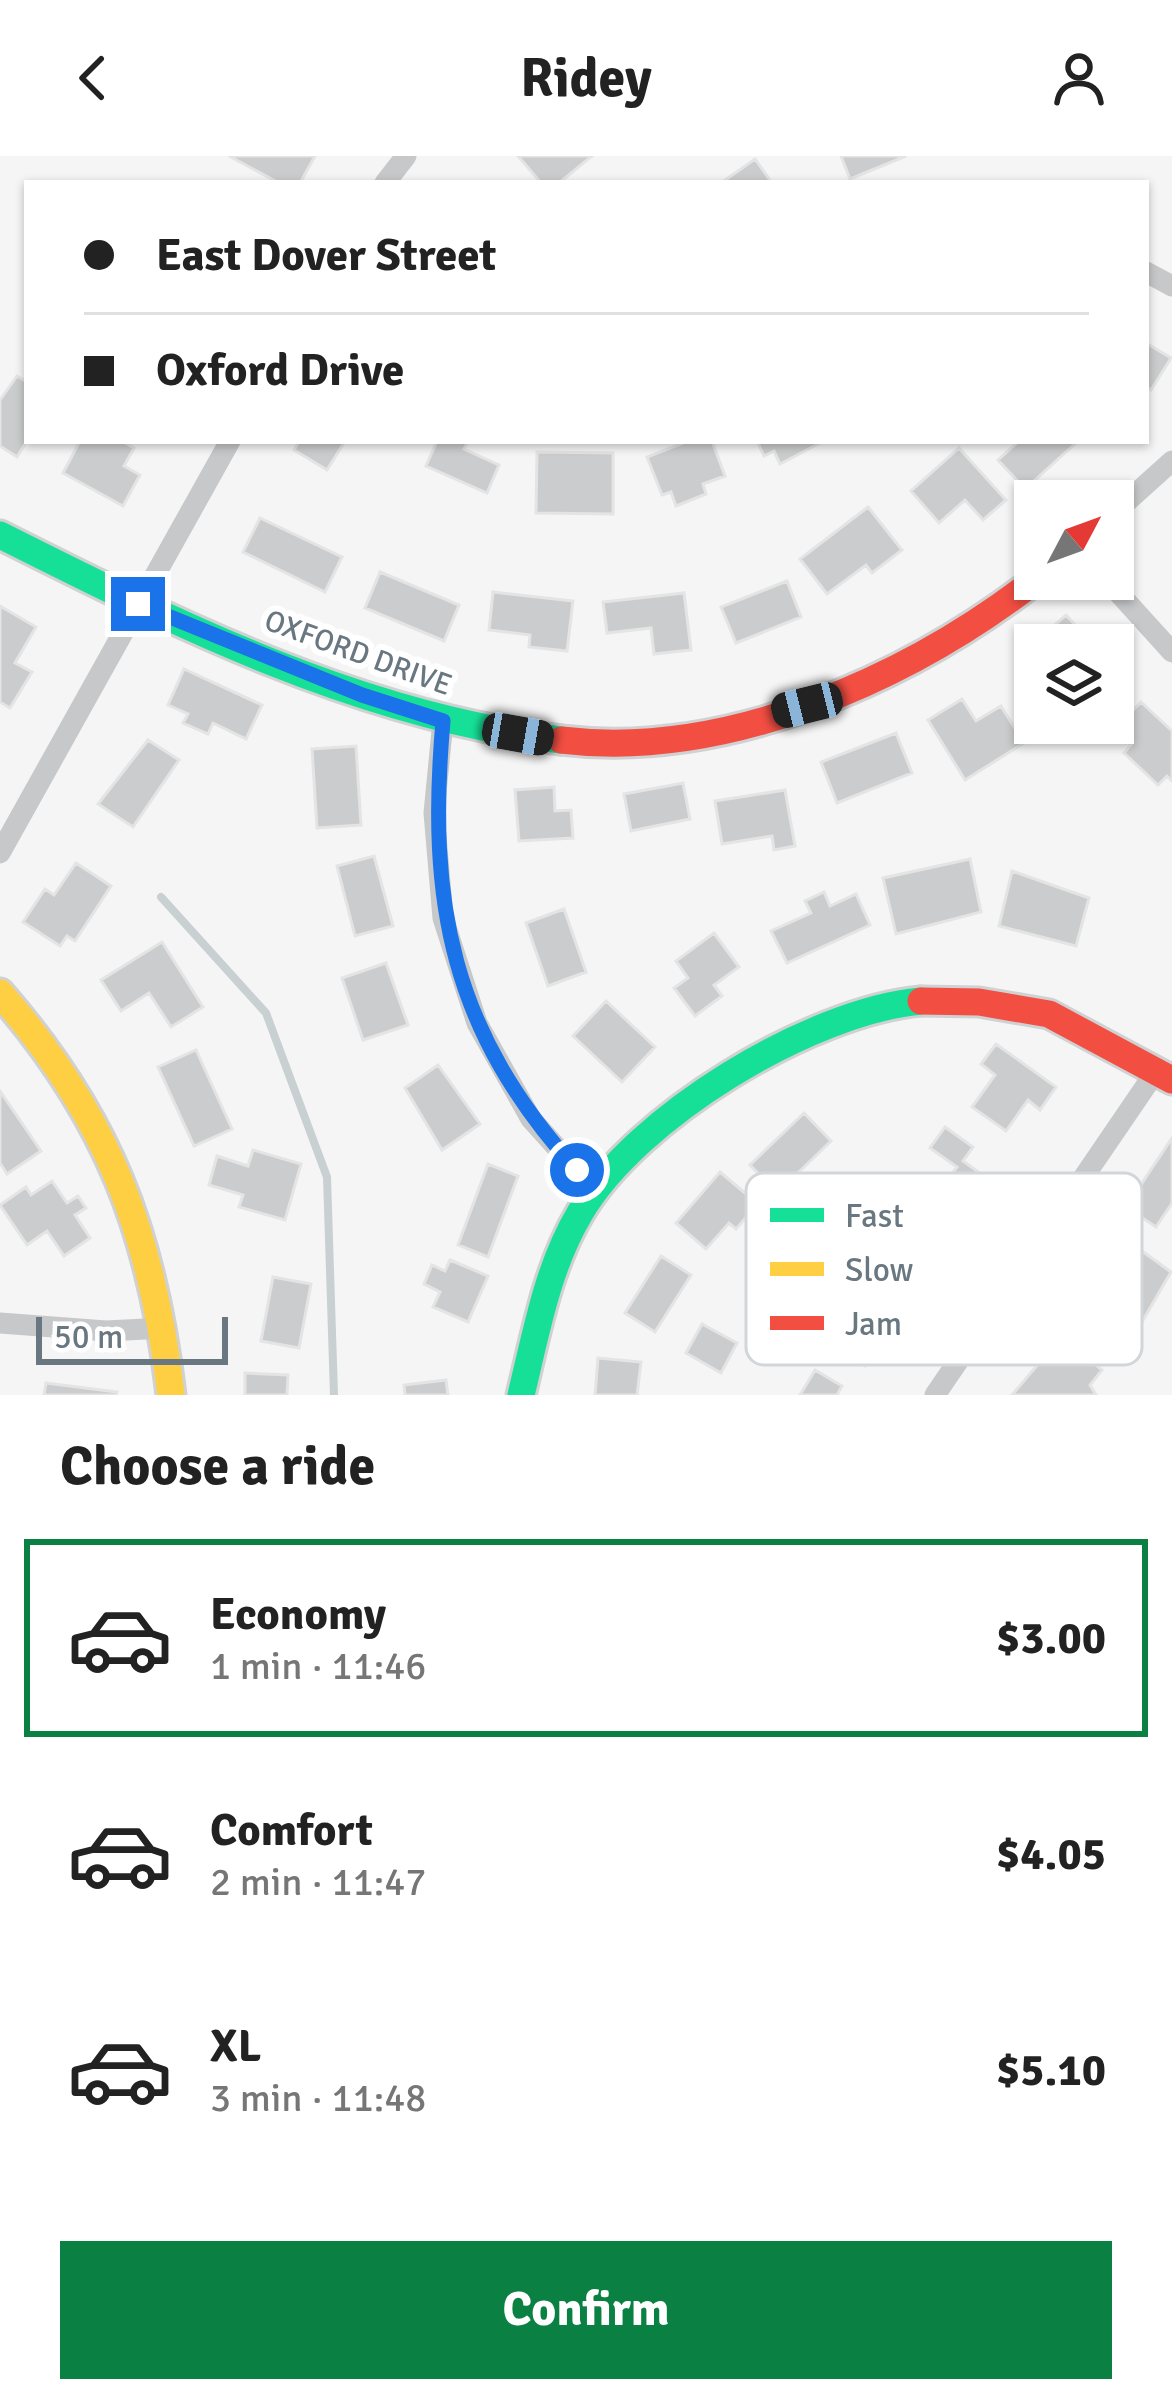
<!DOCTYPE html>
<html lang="en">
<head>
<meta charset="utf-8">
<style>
	body { margin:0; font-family:Signika,sans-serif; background:#f2f2f2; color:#222; height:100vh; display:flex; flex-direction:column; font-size:45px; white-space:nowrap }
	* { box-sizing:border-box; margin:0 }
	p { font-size:39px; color:#767676 }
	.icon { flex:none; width:66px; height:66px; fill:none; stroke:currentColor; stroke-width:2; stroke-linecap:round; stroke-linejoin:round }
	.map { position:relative; height:1239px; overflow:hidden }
	.sheet { display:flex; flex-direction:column; background:#fff; flex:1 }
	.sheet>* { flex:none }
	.banner { position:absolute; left:24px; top:24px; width:1125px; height:264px; border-radius:0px; box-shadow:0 3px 9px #0004; display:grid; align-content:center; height:264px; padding:0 60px; background:#fff }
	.needle { width:78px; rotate:49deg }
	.buttons { position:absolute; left:1014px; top:324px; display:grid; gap:24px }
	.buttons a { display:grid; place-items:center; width:120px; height:120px; border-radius:0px; background:#fff; box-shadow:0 3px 9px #0004; font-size:60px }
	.scale { position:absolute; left:36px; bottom:30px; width:192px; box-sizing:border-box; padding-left:12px; border:6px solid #697781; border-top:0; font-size:33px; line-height:42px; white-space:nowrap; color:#697781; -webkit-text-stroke:9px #fff; paint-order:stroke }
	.end { position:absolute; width:54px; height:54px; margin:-27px; border:15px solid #1a73e8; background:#fff; box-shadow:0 0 0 6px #fff }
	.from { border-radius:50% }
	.car { position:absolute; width:36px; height:72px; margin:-36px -18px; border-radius:15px; box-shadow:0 0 9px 3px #0007; background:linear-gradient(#222 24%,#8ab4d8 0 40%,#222 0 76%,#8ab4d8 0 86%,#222 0) }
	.banner b { display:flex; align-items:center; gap:42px; height:114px; font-size:45px }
	.banner b+b { border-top:3px solid #e0e0e0 }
	.banner i { width:30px; height:30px; background:#222 }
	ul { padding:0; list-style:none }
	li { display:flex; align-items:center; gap:36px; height:198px; margin:0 24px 18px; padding:0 36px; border:6px solid transparent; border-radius:0px }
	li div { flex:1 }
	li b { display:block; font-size:45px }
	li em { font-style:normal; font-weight:700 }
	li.selected { border-color:#0b8043 }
	li>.icon { width:108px; height:108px; stroke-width:1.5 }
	h2 { padding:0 60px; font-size:54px; line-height:144px }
	.action { display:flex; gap:24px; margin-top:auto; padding:24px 60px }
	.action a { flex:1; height:138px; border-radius:0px; background:#0b8043; color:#fff; font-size:48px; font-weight:700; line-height:138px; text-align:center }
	header { display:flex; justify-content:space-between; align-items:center; height:156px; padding:0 60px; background:#fff; font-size:54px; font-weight:700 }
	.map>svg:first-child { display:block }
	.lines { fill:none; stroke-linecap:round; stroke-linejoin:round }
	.stream { stroke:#c8d0d2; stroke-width:8 }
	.building { fill:#cbcccd; stroke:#e4e4e4; stroke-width:3 }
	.fast-casing { stroke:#d0d1d2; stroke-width:33 }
	.slow-casing { stroke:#d0d1d2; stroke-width:33 }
	.jam-casing { stroke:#d0d1d2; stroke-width:33 }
	.street { stroke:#c6c8c9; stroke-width:21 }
	.fast { stroke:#16e098; stroke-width:27 }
	.slow { stroke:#ffcf43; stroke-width:27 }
	.jam { stroke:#f24e42; stroke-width:27 }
	.route { stroke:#1a73e8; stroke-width:15 }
	.labels { text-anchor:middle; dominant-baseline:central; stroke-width:12; stroke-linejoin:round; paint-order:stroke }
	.street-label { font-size:30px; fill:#697781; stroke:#fff }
	.key { fill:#fff; stroke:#d2d6d9; stroke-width:3 }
	.key-label { font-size:33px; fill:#697781 }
</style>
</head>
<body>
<header><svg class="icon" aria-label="back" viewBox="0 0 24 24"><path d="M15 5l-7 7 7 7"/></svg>Ridey<svg class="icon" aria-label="person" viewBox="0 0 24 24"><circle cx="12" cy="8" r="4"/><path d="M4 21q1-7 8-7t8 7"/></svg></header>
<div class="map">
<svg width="1172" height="1239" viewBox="0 0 1172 1239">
	<rect width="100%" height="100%" fill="#f5f5f5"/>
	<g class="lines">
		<path class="stream" d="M161,741L266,857L327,1021L334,1239"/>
	</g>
	<path class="building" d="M229,0H315L300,27H279Z
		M518,0H592L559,27H541Z
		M841,0H906L850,23Z
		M755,3L772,27H721Z
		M1146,187L1171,202L1151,234L1146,231Z
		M17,220L27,226V285L17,301L0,290V244Z
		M80,285H122L134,292L124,310L140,319L123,350L63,317Z
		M299,285H345L327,314L294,294Z
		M437,285H468L464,293L499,309L487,337L426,310Z
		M688,285H712L725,320L703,328L706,338L676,350L671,336L662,339L647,301Z
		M757,285H824L780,308L774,295L764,300Z
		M1019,285H1078L1025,333L998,304Z
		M959,292L1006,344L983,364L965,344L939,367L911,335Z
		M537,296L613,297V358L536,357Z
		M868,351L902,394L872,417L866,409L827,438L800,403Z
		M260,362L342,401L325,436L243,396Z
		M380,416L459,449L444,485L365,452Z
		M787,425L801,461L736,487L721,451Z
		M493,436L573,445L567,495L529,491L530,479L489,474Z
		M684,437L691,494L654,498L651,472L607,477L603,446Z
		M0,450L36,471L15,507L32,516L10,552L0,546Z
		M1066,459L1093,489H1035V501L1027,493Z
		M184,513L262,549L246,583L213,567L208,578L183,567L188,558L168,549Z
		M962,543L976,565L1001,550L1024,587L965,624L928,564Z
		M1141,546L1172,575V625L1167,620L1158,629L1124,597L1131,589L1114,574Z
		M896,577L912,617L837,647L821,606Z
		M148,584L179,604L133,671L98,648Z
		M356,590L361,669L317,672L312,593Z
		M683,627L690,663L631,675L624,638Z
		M554,631L555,655L571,654L573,682L519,685L515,634Z
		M785,634L795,690L774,694L772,680L722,688L715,645Z
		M374,700L393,770L355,780L337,710Z
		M970,703L981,756L896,778L883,722Z
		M76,707L111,730L75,785L67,780L60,790L23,766L45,733L54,739Z
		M1012,715L1089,742L1076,790L999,770Z
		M824,736L830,750L856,738L870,769L787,807L771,775L811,757L805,745Z
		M564,753L586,816L548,830L526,767Z
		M714,777L739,811L714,829L722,840L695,860L674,832L688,822L676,805Z
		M162,786L203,851L171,871L149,837L121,855L101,824Z
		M386,807L408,869L363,884L342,822Z
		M606,845L655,891L622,926L573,880Z
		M996,888L1056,931L1040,954L1028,944L1006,975L972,951L995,919L981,908Z
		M196,894L232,973L194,990L158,911Z
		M438,909L480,968L442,994L405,932Z
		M0,935L41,995L7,1018L0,1007Z
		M804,957L831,985L777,1037L750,1009Z
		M945,971L973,991L963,1005L995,1028L926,1116L885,1086L932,1020L944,1028L957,1011L930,992Z
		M1172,982V1047L1156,1071L1126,1051Z
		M253,994L301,1008L285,1064L239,1051L243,1039L209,1029L217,1000L248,1010Z
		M488,1008L518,1020L488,1101L458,1089Z
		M720,1016L758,1048L736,1073L729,1067L706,1093L676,1067Z
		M52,1025L67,1047L78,1040L86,1052L75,1059L90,1082L64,1100L47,1075L27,1089L0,1049L26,1031L31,1039Z
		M1124,1082L1171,1116L1139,1171L1133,1167L1121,1183L1107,1173L1117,1159L1085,1136Z
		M661,1100L691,1119L655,1176L625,1157Z
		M450,1104L488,1120L468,1166L433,1151L440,1136L424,1128L432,1109L445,1115Z
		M273,1121L311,1128L299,1192L261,1185Z
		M883,1128L911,1150L865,1210L830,1183L865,1137L872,1142Z
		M702,1168L737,1187L721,1217L686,1197Z
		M1062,1180L1102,1214L1090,1229L1096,1239H1012Z
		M598,1202L641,1206L637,1239H595Z
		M815,1214L842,1230L837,1239H800Z
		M245,1217L288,1219L287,1239H245Z
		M446,1224L448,1239H405L404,1229Z
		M46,1227L117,1236L116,1239H44Z"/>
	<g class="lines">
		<g class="fast-casing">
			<path id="fast" d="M0,379C179,469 360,560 561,584
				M521,1239C536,1178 547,1112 580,1057C636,961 810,855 921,845"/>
		</g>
		<g class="slow-casing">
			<path id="slow" d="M0,837C108,961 152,1077 171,1239"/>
		</g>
		<g class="jam-casing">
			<path id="jam" d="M561,584C727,604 908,523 1037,423
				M921,845L979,846L1049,858L1172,924"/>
		</g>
		<path class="street" d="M385,27L406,0
			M1146,116L1172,130
			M1113,358L1172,305
			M1106,423L1172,496
			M443,565L434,657L443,762L477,867L531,963L595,1034
			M0,697L230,285
			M0,1167L106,1175L165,1172
			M935,1239L1154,918"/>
		<use href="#fast" class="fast"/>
		<use href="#slow" class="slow"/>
		<use href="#jam" class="jam"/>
	</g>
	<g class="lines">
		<path class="route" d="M138,448L362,539L443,565C427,747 451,875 577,1014"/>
	</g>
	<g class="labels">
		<g class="street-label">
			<text transform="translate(358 497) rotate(20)">OXFORD DRIVE</text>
		</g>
	</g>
	<rect x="746" y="1017" width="396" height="192" rx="18" class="key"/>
	<rect x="770" y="1052" width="54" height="14" fill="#16e098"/>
	<rect x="770" y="1106" width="54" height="14" fill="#ffcf43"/>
	<rect x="770" y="1160" width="54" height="14" fill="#f24e42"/>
	<g class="key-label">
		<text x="845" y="1071">Fast</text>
		<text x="845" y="1125">Slow</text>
		<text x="845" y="1179">Jam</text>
	</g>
</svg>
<div class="buttons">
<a><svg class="needle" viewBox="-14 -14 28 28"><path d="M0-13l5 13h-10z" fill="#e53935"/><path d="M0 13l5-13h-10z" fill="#767676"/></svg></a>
<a><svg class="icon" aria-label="layers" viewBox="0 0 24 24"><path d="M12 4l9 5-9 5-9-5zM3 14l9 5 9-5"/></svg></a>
</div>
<div class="scale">50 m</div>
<i class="end from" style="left:577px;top:1014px"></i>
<i class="end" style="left:138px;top:448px"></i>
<i class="car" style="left:807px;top:549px;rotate:256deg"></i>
<i class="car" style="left:518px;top:578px;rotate:100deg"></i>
<div class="banner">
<b><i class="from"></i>East Dover Street</b>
<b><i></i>Oxford Drive</b>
</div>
</div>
<section class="sheet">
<h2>Choose a ride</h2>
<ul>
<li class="selected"><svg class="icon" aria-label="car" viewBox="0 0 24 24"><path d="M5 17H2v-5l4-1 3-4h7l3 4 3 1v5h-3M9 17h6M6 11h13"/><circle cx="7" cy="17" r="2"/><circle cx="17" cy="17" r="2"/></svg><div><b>Economy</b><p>1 min · 11:46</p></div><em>$3.00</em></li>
<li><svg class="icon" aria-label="car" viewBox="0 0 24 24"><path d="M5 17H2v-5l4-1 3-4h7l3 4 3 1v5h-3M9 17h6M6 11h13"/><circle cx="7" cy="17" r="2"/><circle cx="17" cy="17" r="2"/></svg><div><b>Comfort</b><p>2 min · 11:47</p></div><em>$4.05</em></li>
<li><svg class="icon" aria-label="car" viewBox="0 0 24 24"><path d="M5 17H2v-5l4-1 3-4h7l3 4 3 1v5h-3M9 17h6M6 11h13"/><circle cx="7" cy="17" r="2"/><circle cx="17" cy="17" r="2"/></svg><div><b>XL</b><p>3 min · 11:48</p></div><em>$5.10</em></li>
</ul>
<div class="action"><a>Confirm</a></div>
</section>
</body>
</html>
